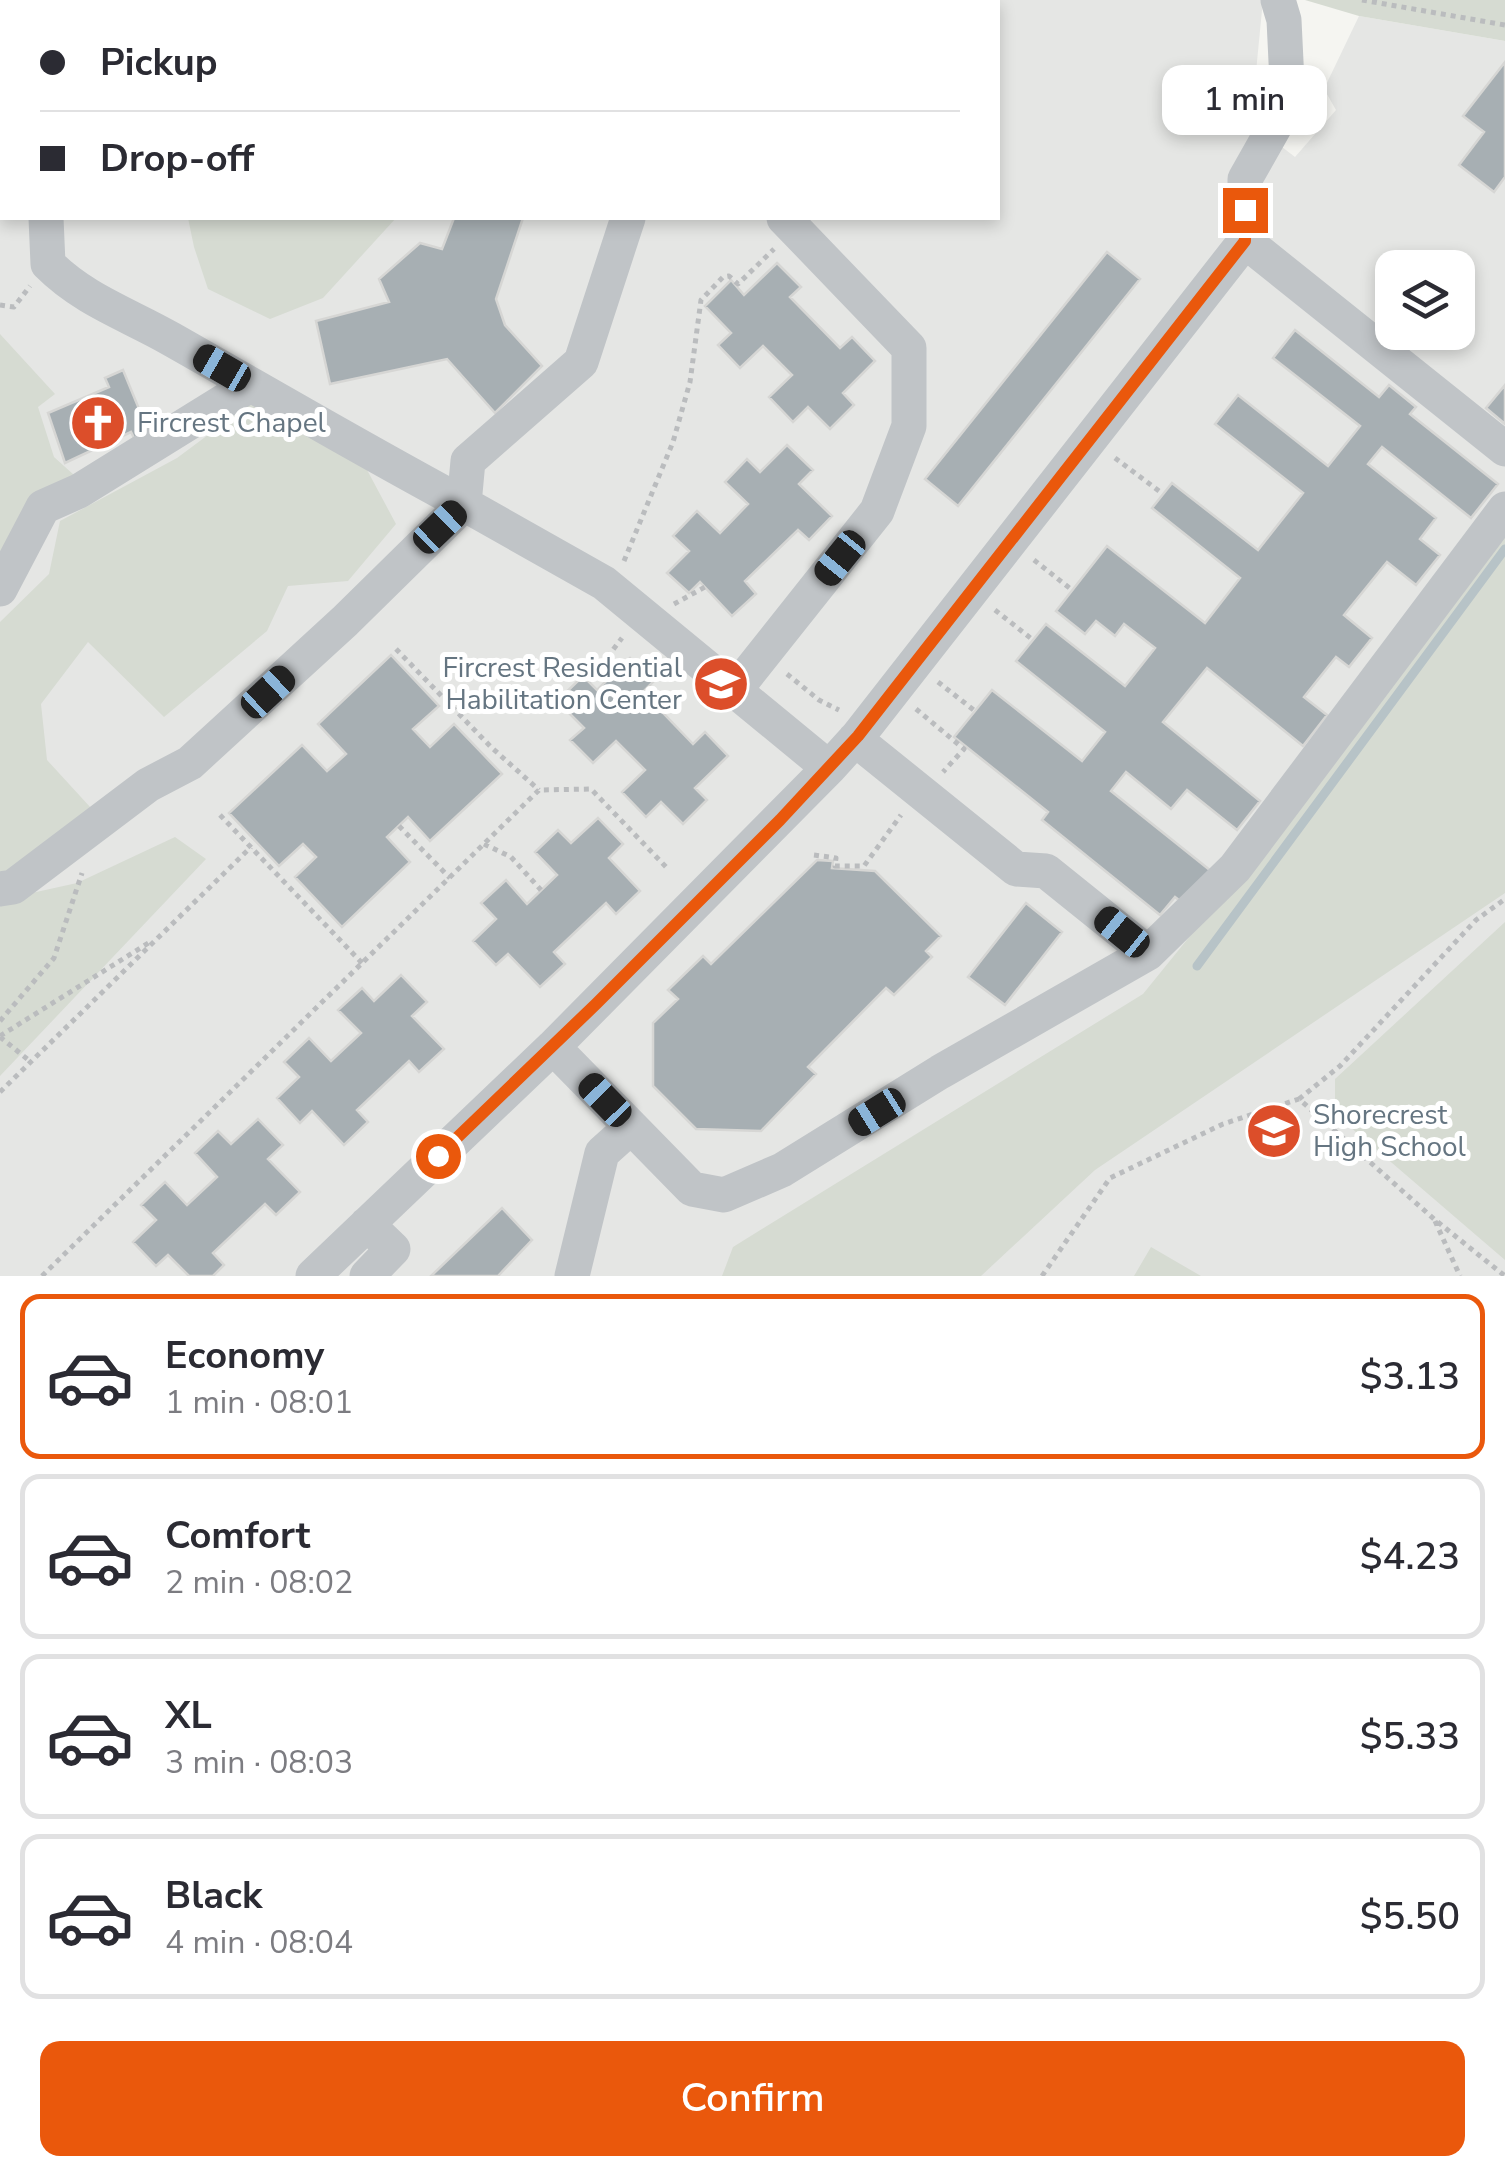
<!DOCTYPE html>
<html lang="en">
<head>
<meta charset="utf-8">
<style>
	body { margin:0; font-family:"Nunito Sans",sans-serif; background:#f7f7f7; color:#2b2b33; height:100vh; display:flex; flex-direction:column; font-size:38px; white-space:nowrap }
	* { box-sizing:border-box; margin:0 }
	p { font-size:32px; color:#7c7c81 }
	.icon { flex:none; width:55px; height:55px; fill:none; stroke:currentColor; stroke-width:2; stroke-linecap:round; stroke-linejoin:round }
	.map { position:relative; height:1276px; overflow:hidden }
	.side { display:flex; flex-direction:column; background:#fff; flex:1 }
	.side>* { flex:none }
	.hud { position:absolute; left:0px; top:0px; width:1000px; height:220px; box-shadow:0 5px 15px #0003; display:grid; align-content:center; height:220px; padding:0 40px; background:#fff }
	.tools { position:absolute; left:1375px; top:250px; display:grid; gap:20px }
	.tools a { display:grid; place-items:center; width:100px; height:100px; border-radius:20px; background:#fff; box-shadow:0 5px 15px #0003; font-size:50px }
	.end { position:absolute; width:45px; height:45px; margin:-22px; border:12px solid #ea580c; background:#fff; box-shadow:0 0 0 5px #fff }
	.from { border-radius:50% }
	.bubble { position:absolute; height:70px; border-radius:20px; background:#fff; box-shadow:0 5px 15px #0003; font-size:32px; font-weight:600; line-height:70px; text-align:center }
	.car { position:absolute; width:30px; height:60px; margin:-30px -15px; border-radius:12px; box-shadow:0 0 8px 2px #0007; background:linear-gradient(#222 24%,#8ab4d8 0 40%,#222 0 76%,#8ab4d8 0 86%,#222 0) }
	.hud b { display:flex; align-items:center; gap:35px; height:95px; font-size:38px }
	.hud b+b { border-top:2px solid #e1e1e2 }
	.hud i { width:25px; height:25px; background:#2b2b33 }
	ul { padding:18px 0 0; list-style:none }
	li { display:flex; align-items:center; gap:30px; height:165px; margin:0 20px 15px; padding:0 20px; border:5px solid #e1e1e2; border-radius:20px }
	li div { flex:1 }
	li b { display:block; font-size:38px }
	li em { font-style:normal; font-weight:600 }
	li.on { border-color:#ea580c }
	li>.icon { width:90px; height:90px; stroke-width:1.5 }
	.button { display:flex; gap:20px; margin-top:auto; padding:20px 40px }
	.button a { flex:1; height:115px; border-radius:20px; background:#ea580c; color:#fff; font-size:40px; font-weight:600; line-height:115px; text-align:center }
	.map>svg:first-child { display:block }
	.built { fill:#e5e6e4; fill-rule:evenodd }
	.green { fill:#d6dbd2 }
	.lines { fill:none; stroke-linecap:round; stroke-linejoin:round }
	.stream { stroke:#b7c3c7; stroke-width:9 }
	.building { fill:#a7afb3; stroke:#d6d6d4; stroke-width:2.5 }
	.path { stroke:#babcbe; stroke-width:5; stroke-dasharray:5 5; stroke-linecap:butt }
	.minor { stroke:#c0c4c7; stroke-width:35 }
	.route { stroke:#ea580c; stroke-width:12 }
	.labels { text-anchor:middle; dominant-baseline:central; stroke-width:10; stroke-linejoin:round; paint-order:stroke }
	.poi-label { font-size:28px; fill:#657581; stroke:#fff; text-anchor:start }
</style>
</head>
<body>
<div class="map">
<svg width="1505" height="1276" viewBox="0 0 1505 1276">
	<rect width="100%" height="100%" fill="#f5f5f1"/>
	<path class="built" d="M0,0H1263L1251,123L1295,157L1336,110L1324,89L1359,16L1505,41V1276H0ZM2,2H998V218H2ZM1392,268H1458V332H1392Z"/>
	<path class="green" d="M1305,0H1505V41L1359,16Z
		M188,218H396L323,298L270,319L208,289L194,247Z
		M0,334L55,394L38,407L54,457L74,475L0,554Z
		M251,403L366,468L396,524L348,581L288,586L267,631L164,717L88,642L41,704L47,760L91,808L8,872L0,873V622L49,574L60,521L177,458Z
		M1505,497V893L1095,1170L981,1276H722L733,1247L1143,994L1323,772Z
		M175,837L206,859L0,1076V900L77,883Z
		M1505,922V1260L1335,1114V1079Z
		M1151,1247L1201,1276H1134Z"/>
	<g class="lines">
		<path class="stream" d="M1197,966L1505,549"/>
	</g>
	<path class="building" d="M281,0H350V2H282Z
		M536,0H608L535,2Z
		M1505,62V177L1494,192L1459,165L1484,132L1463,116Z
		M454,218H523L496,299L505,325L542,366L495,413L447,359L330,384L316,321L389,302L379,279L420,243L442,249Z
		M1107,252L1140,279L958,506L925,479Z
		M777,263L801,287L790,297L840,348L852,337L875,361L843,393L854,405L830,429L808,407L793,422L769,397L792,375L763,346L740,368L718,345L731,333L705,306L731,280L744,295Z
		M1295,330L1379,397L1389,385L1416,407L1410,414L1498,484L1471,518L1382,447L1368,464L1436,518L1420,539L1440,555L1416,585L1387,562L1344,615L1372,638L1349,667L1336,657L1304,697L1327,715L1303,746L1207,668L1163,722L1260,801L1237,830L1187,790L1171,809L1126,772L1111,791L1211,871L1184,904L1175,897L1160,915L1042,820L1048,812L954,737L992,690L1082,761L1105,732L1016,661L1046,624L1125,686L1155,648L1124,624L1115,636L1096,621L1085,634L1056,611L1107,546L1205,623L1240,578L1152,508L1172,483L1258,550L1303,493L1215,424L1238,395L1328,466L1360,426L1273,358Z
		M123,370L151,438L137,444L131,432L65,463L48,413L109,387L105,378Z
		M1505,385V424L1486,408Z
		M787,445L813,470L799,484L832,516L809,540L798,530L745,581L756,594L732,616L700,582L689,593L667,573L689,551L673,536L697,511L720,533L748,504L725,482L747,459L760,472Z
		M391,655L439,706L413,729L430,747L454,724L502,774L430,841L408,817L387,837L410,862L342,927L295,877L316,857L303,844L279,866L229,813L302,745L327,771L346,754L318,724Z
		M630,658L653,682L643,692L693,744L705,732L728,756L695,788L707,800L683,824L661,802L646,817L622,792L645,770L616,741L593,763L570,740L584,728L557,701L583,676L597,690Z
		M598,818L623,844L609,858L640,891L616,914L606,903L554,952L565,964L540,987L508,954L496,965L473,941L496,919L481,903L506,880L527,904L557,875L535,852L558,830L571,843Z
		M817,860L833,861L832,868L875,871L941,936L926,951L932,957L894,995L886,988L808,1067L816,1074L761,1131L696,1129L653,1086V1023L678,999L668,990L703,956L711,964Z
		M1026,903L1062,932L1005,1005L968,977Z
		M401,975L427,1002L412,1016L444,1049L419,1072L409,1061L357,1110L368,1122L344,1145L312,1111L300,1123L277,1098L299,1077L284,1062L309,1038L331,1061L361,1033L338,1010L362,988L374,1001Z
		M258,1119L283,1145L268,1159L300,1192L276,1215L265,1204L213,1253L224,1265L213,1276H189L168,1255L156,1266L133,1242L156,1220L141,1205L165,1182L187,1205L217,1177L195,1153L218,1131L231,1144Z
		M502,1208L532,1240L498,1276H431Z"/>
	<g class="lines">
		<path class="path" d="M1362,0L1505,25
			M0,305L14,307L30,286
			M1115,458L1163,494
			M1034,560L1072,590
			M624,561L673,442L690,382L701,300L723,277L729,276L738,284L774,249
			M674,604L705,587
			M995,610L1033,640
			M396,649L491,747L539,790
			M787,674L819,700L839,710
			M589,681L622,638
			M938,682L975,711
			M916,709L964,749L943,772
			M220,815L362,963
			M399,826L450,878
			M484,844L511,857L541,890
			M814,855L836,858L835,866H864L901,815
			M0,1021L54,958L82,873
			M0,1036L150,942
			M0,1037L31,1062
			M0,1092L251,847
			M1299,1099L1340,1066L1476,920L1505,899
			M1435,1221L1460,1276
			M42,1276L539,790L591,789L668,869
			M1042,1276L1110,1178L1223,1124L1299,1099L1434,1219L1505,1276"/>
		<path class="minor" d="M111,0L112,2
			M425,0V2
			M737,0L738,2
			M693,2L694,0
			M968,2L970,0
			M628,218L581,362L468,461L464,504L604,583L829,768
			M1245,241L1505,449
			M0,589L43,507L79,491L250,385
			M735,690L877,511L909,426V348L784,218
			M855,739L1016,869L1046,871L1148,953
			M0,889L13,887L148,785L190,763L345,621L464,504C365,451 268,394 171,339C127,314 84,300 48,264L46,218
			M553,1047L692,1189L724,1195L782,1170L940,1072L1148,953L1235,868L1505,509
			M313,1276L553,1047L829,768L858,736L1245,241V179L1288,103L1284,20L1278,0
			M367,1276L393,1249L367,1224
			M572,1276L602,1153L631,1127"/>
	</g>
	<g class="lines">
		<path class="route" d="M438,1156L596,1004L780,820L858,736L1245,241V210"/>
	</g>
	<defs>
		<g id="church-disc" transform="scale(2.875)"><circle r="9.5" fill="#dc4e2a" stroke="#fff"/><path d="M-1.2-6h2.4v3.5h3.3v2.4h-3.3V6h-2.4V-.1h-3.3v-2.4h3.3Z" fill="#fff"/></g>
		<g id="school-disc" transform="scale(2.875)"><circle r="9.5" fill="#dc4e2a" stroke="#fff"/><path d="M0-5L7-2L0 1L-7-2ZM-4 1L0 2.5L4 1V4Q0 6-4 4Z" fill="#fff"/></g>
	</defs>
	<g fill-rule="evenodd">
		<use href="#church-disc" x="98" y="423"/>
		<use href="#school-disc" x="721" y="684"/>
		<use href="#school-disc" x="1274" y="1131"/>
	</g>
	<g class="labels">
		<g class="poi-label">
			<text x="137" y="423">Fircrest Chapel</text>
			<text x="682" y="668" text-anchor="end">Fircrest Residential<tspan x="682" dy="32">Habilitation Center</tspan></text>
			<text x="1313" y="1115">Shorecrest<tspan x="1313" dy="32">High School</tspan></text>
		</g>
	</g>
</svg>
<div class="tools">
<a><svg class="icon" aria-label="layers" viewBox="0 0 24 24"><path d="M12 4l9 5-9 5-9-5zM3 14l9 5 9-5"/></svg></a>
</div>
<i class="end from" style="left:438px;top:1156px"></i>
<i class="end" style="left:1245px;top:210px"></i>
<div class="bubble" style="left:1162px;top:65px;width:165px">1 min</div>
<i class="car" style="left:222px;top:368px;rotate:300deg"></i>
<i class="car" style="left:440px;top:527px;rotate:46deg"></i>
<i class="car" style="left:840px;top:558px;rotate:219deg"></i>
<i class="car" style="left:268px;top:692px;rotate:47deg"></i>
<i class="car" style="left:1122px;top:932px;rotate:309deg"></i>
<i class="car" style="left:605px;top:1100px;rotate:316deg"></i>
<i class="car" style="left:877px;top:1112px;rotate:238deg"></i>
<div class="hud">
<b><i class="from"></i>Pickup</b>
<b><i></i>Drop-off</b>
</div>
</div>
<section class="side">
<ul>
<li class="on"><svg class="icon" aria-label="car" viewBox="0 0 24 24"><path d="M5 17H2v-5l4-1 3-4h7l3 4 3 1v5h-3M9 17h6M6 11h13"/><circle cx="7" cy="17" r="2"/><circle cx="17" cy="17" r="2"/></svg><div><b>Economy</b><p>1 min · 08:01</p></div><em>$3.13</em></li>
<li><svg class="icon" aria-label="car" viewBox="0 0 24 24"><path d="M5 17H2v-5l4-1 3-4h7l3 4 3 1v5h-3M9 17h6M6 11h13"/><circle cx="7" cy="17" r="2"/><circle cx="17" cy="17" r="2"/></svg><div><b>Comfort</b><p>2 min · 08:02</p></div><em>$4.23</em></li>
<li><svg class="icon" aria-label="car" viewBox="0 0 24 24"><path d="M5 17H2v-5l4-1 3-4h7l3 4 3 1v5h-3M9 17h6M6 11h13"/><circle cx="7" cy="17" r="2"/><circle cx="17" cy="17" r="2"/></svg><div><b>XL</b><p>3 min · 08:03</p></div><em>$5.33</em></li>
<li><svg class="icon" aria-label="car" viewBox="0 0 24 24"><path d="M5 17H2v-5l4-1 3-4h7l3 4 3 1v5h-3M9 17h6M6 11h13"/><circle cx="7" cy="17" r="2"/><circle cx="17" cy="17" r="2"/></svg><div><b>Black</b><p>4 min · 08:04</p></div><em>$5.50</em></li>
</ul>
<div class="button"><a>Confirm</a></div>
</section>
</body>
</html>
